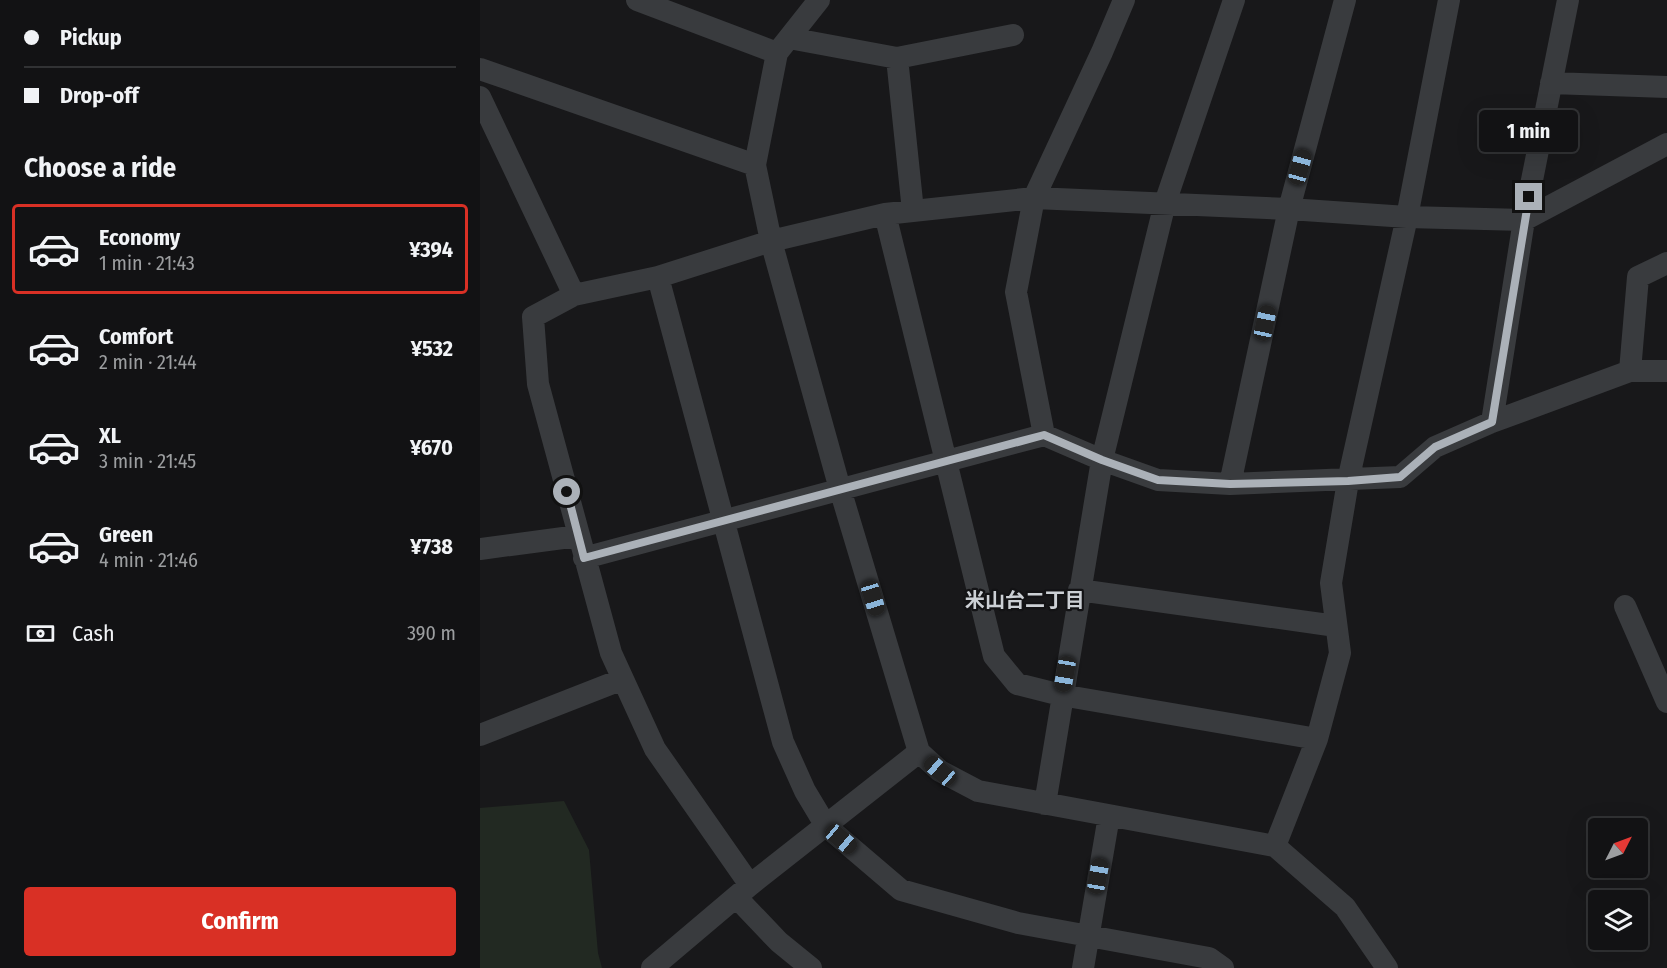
<!DOCTYPE html>
<html lang="en">
<head>
<meta charset="utf-8">
<style>
	body { margin:0; font-family:"Fira Sans Condensed","Noto Sans JP",sans-serif; background:#1b1b1d; color:#f1f3f6; height:100vh; display:flex; flex-direction:column; font-size:22px; white-space:nowrap }
	* { box-sizing:border-box; margin:0 }
	p { font-size:20px; color:#9c9ea0 }
	.icon { flex:none; width:33px; height:33px; fill:none; stroke:currentColor; stroke-width:2; stroke-linecap:round; stroke-linejoin:round }
	.map { position:relative; flex:1; overflow:hidden }
	.side { display:flex; flex-direction:column; background:#121214; width:480px }
	.side>* { flex:none }
	.top-card { display:grid; align-content:center; height:132px; padding:0 24px; background:#121214 }
	.needle { width:39px; rotate:48deg }
	.controls { position:absolute; left:1108px; top:818px; display:grid; gap:12px }
	.controls a { display:grid; place-items:center; width:60px; height:60px; border-radius:6px; background:#121214; box-shadow:0 6px 24px #0002,0 0 0 2px #313234; font-size:30px }
	.end { position:absolute; width:27px; height:27px; margin:-14px; border:8px solid #abb1b8; background:#111; box-shadow:0 0 0 3px #111 }
	.from { border-radius:50% }
	.bubble { position:absolute; height:42px; border-radius:6px; background:#121214; box-shadow:0 6px 24px #0002,0 0 0 2px #313234; font-size:20px; font-weight:700; line-height:42px; text-align:center }
	.car { position:absolute; width:18px; height:36px; margin:-18px -9px; border-radius:8px; box-shadow:0 0 4px 2px #0007; background:linear-gradient(#222 24%,#8ab4d8 0 40%,#222 0 76%,#8ab4d8 0 86%,#222 0) }
	.top-card b { display:flex; align-items:center; gap:21px; height:57px; font-size:22px }
	.top-card b+b { border-top:2px solid #313234 }
	.top-card i { width:15px; height:15px; background:#f1f3f6 }
	ul { padding:0; list-style:none }
	li { display:flex; align-items:center; gap:18px; height:90px; margin:0 12px 9px; padding:0 12px; border:3px solid transparent; border-radius:6px }
	li div { flex:1 }
	li b { display:block; font-size:22px }
	li em { font-style:normal; font-weight:700 }
	li.on { border-color:#d93025 }
	li>.icon { width:54px; height:54px; stroke-width:1.5 }
	h2 { padding:0 24px; font-size:27px; line-height:72px }
	.pay { display:flex; align-items:center; gap:15px; height:66px; padding:0 24px; font-size:22px }
	.pay p { margin-inline-start:auto }
	.button { display:flex; gap:12px; margin-top:auto; padding:12px 24px }
	.button a { flex:1; height:69px; border-radius:6px; background:#d93025; color:#fff; font-size:24px; font-weight:700; line-height:69px; text-align:center }
	main { display:flex; flex:1; min-height:0 }
	.map>svg:first-child { display:block }
	.green { fill:#222922 }
	.lines { fill:none; stroke-linecap:round; stroke-linejoin:round }
	.minor { stroke:#393b3e; stroke-width:22 }
	.route { stroke:#abb1b8; stroke-width:8 }
	.labels { text-anchor:middle; dominant-baseline:central; stroke-width:4.5; stroke-linejoin:round; paint-order:stroke }
	.neighbourhood-label { font-size:20px; font-weight:bold; fill:#ccd0d5; stroke:#131315 }
</style>
</head>
<body>
<main>
<section class="side">
<div class="top-card">
<b><i class="from"></i>Pickup</b>
<b><i></i>Drop-off</b>
</div>
<h2>Choose a ride</h2>
<ul>
<li class="on"><svg class="icon" aria-label="car" viewBox="0 0 24 24"><path d="M5 17H2v-5l4-1 3-4h7l3 4 3 1v5h-3M9 17h6M6 11h13"/><circle cx="7" cy="17" r="2"/><circle cx="17" cy="17" r="2"/></svg><div><b>Economy</b><p>1 min · 21:43</p></div><em>¥394</em></li>
<li><svg class="icon" aria-label="car" viewBox="0 0 24 24"><path d="M5 17H2v-5l4-1 3-4h7l3 4 3 1v5h-3M9 17h6M6 11h13"/><circle cx="7" cy="17" r="2"/><circle cx="17" cy="17" r="2"/></svg><div><b>Comfort</b><p>2 min · 21:44</p></div><em>¥532</em></li>
<li><svg class="icon" aria-label="car" viewBox="0 0 24 24"><path d="M5 17H2v-5l4-1 3-4h7l3 4 3 1v5h-3M9 17h6M6 11h13"/><circle cx="7" cy="17" r="2"/><circle cx="17" cy="17" r="2"/></svg><div><b>XL</b><p>3 min · 21:45</p></div><em>¥670</em></li>
<li><svg class="icon" aria-label="car" viewBox="0 0 24 24"><path d="M5 17H2v-5l4-1 3-4h7l3 4 3 1v5h-3M9 17h6M6 11h13"/><circle cx="7" cy="17" r="2"/><circle cx="17" cy="17" r="2"/></svg><div><b>Green</b><p>4 min · 21:46</p></div><em>¥738</em></li>
</ul>
<div class="pay"><svg class="icon" aria-label="cash" viewBox="0 0 24 24"><path d="M3 7h18v10H3z"/><circle cx="12" cy="12" r="2"/></svg>Cash<p>390 m</p></div>
<div class="button"><a>Confirm</a></div>
</section>
<div class="map">
<svg width="1187" height="968" viewBox="0 0 1187 968">
	<rect width="100%" height="100%" fill="#18181a"/>
	<path class="green" d="M84,801L109,850L118,953L122,968H0V808Z"/>
	<g class="lines">
		<path class="minor" d="M157,0L297,53
			M339,0L297,53L275,165L291,241L360,489L439,752L460,771L498,791L795,846L865,907L907,968
			M309,38L417,58L533,35
			M417,58L433,211
			M0,69L275,165
			M1071,83L1187,87
			M0,97L94,295
			M405,214L514,656L537,684L581,695L837,739
			M178,277L303,742L325,791L346,826L421,890L538,923L729,958L743,968
			M1150,371H1187
			M1012,422L1044,220L1088,0
			M564,435L536,292L554,198L622,52L644,0
			M750,484L809,209L865,0
			M0,549L98,536
			M104,558L564,435L622,460L678,480L750,484L920,477L955,447L1012,422L1150,371L1158,277L1187,263
			M599,590L856,626
			M1145,606L1187,702
			M0,735L143,679
			M565,804L622,460L685,203L754,0
			M795,846L837,739L860,653L851,583L868,481L927,217L969,0
			M270,885L175,749L131,653L58,384L53,317L94,295L178,277L291,241L405,214L554,198L809,209L927,217L1044,220L1187,144
			M256,897L299,942L331,968
			M172,968L270,885L439,752
			M603,968L629,816"/>
	</g>
	<g class="lines">
		<path class="route" d="M87,492L104,558L564,435L622,460L678,480L750,484L868,481L920,477L955,447L1012,422L1049,197"/>
	</g>
	<g class="labels">
		<g class="neighbourhood-label">
			<text x="545" y="600">米山台二丁目</text>
		</g>
	</g>
</svg>
<div class="controls">
<a><svg class="needle" viewBox="-14 -14 28 28"><path d="M0-13l5 13h-10z" fill="#e53935"/><path d="M0 13l5-13h-10z" fill="#9c9ea0"/></svg></a>
<a><svg class="icon" aria-label="layers" viewBox="0 0 24 24"><path d="M12 4l9 5-9 5-9-5zM3 14l9 5 9-5"/></svg></a>
</div>
<i class="end from" style="left:87px;top:492px"></i>
<i class="end" style="left:1049px;top:197px"></i>
<div class="bubble" style="left:999px;top:110px;width:99px">1 min</div>
<i class="car" style="left:820px;top:167px;rotate:15deg"></i>
<i class="car" style="left:785px;top:323px;rotate:12deg"></i>
<i class="car" style="left:393px;top:598px;rotate:163deg"></i>
<i class="car" style="left:585px;top:674px;rotate:190deg"></i>
<i class="car" style="left:460px;top:771px;rotate:311deg"></i>
<i class="car" style="left:361px;top:839px;rotate:130deg"></i>
<i class="car" style="left:618px;top:876px;rotate:10deg"></i>
</div>
</main>
</body>
</html>
